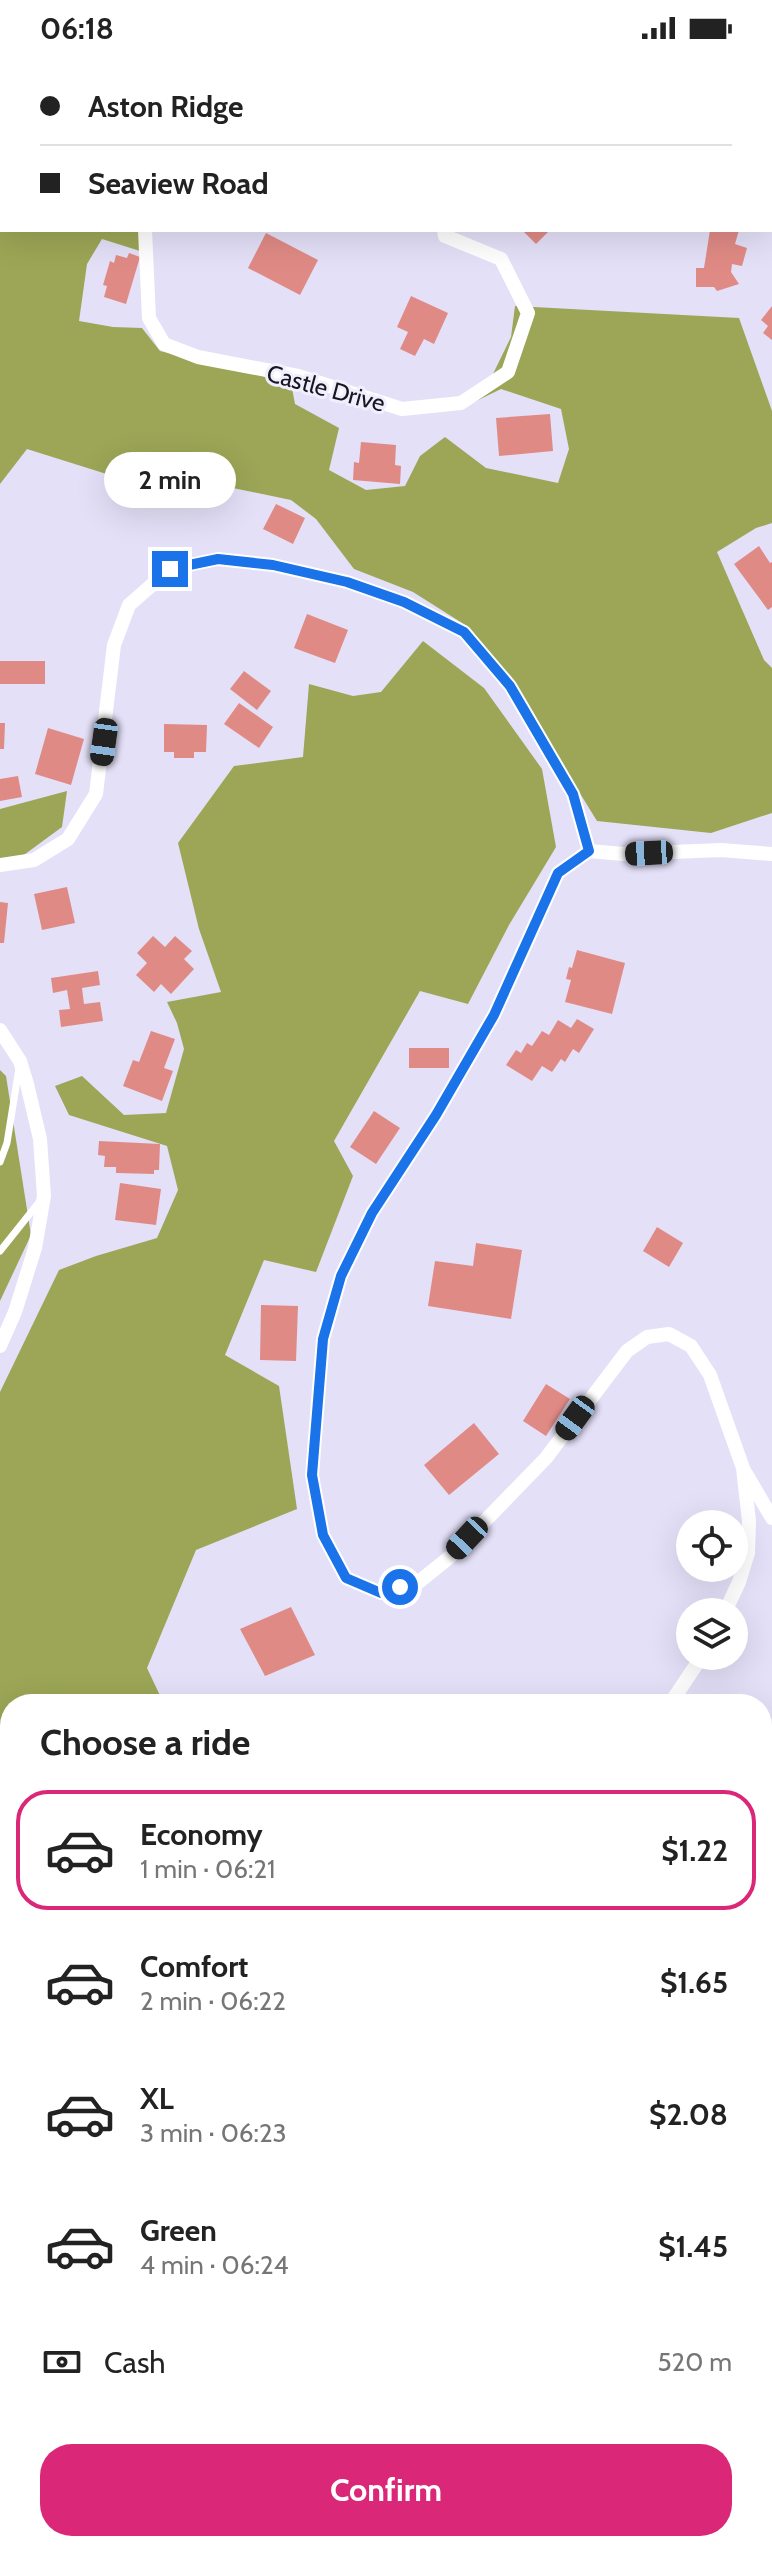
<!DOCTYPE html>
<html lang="en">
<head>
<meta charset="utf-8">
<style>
	body { margin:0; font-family:Cabin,sans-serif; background:#f2f2f2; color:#222; height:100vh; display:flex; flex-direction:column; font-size:30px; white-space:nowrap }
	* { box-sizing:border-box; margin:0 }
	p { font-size:26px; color:#767676 }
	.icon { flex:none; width:44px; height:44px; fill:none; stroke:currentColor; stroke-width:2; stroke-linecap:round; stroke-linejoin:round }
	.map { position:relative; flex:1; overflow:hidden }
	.sheet { position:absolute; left:0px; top:1638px; width:772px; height:858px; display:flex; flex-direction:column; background:#fff; border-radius:32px 32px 0 0; box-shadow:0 8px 32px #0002 }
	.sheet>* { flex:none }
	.top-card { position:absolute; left:0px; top:0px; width:772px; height:176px; box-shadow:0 8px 32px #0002; display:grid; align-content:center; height:176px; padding:0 40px; background:#fff }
	.fabs { position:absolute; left:676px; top:1454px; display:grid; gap:16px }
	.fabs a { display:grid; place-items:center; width:72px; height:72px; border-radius:50%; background:#fff; box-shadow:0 8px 32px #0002; font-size:40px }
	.end { position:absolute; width:36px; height:36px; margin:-18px; border:10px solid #1a73e8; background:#fff; box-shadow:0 0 0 4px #fff }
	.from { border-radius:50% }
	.bubble { position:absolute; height:56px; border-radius:28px; background:#fff; box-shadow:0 8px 32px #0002; font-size:26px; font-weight:700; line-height:56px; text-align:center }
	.car { position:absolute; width:24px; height:48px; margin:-24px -12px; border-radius:10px; box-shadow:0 0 6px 2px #0007; background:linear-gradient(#222 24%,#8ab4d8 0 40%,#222 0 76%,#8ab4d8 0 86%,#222 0) }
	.top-card b { display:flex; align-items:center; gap:28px; height:76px; font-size:30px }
	.top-card b+b { border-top:2px solid #e0e0e0 }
	.top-card i { width:20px; height:20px; background:#222 }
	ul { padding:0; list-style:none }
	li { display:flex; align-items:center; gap:24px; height:120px; margin:0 16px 12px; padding:0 24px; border:4px solid transparent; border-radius:32px }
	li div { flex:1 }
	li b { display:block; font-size:30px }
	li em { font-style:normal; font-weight:700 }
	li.current { border-color:#db2777 }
	li>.icon { width:72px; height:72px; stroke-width:1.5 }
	h2 { padding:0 40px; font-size:36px; line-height:96px }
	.pay { display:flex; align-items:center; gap:20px; height:88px; padding:0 40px; font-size:30px }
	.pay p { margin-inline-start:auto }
	.primary-button { display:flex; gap:16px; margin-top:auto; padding:16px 40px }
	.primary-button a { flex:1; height:92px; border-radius:32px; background:#db2777; color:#fff; font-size:32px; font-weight:700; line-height:92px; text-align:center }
	.status { display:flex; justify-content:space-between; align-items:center; height:56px; padding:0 40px; background:#fff; direction:ltr }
	.status svg { height:22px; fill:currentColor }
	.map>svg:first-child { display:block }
	.forest { fill:#9ca656 }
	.building { fill:#e08a85 }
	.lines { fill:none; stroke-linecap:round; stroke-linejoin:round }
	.service { stroke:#fff; stroke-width:7 }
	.minor { stroke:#fff; stroke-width:14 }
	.primary { stroke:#fff; stroke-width:22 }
	.route { stroke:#1a73e8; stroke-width:10 }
	.labels { text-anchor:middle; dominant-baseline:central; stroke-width:6; stroke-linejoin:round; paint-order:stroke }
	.street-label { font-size:24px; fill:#18171f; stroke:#f1effe }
</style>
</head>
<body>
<div class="status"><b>06:18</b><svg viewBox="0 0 49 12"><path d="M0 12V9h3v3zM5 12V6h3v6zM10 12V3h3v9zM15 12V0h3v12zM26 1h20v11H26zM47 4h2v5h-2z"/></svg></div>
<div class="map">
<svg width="772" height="2495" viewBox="0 0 772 2495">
	<rect width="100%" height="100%" fill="#e4e0f8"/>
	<path class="forest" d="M89,0L2,2V174H140V195L102,183L87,208L79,265L113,271L142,272L160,295L291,327L295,348L339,372L329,414L366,434L405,430L420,400L445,381L486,412L558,427L569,393L561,353L501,333L468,349L493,318L511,281L515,250L739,262L772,355V467L756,472L717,496L764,604L772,612V757L711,777L597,765L512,627L470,572L413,536L354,513L316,463L291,444L228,431L132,426L27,393L0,428V1Z
		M423,585L484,632L542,713L556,791L509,869L468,948L420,935L334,1085L353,1120L316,1216L264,1204L225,1299L279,1330L297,1453L196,1494L147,1612L164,1648H10V1815L0,1806V1336L59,1214L96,1200L157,1182L178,1134L167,1090L69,1059L55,1030L82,1020L124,1059L166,1057L184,993L177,967L167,946L221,936L199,873L178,787L234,710L303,701L309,628L353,640L381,636Z
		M67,735L62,771L17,804L0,802V753Z
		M0,1014L6,1020L31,1179L0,1245Z
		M0,1878L10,1888V2048L0,2045Z
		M0,2270L10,2271V2405L0,2403Z
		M150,2486H252V2495H149Z"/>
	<path class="building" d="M522,174H550L536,188Z
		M710,174H739L735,188L747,192L742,210L732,208L731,216L739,228L717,235L714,231H696V212H704Z
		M266,177L318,204L300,239L248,212Z
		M129,197L140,201L126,248L104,241L107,230L103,229L110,205L114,207L116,199L127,202Z
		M411,240L448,257L434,288L424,283L415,300L400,293L408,276L397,271Z
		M772,250V284L763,277L768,270L761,264Z
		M550,358L553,395L499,400L496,362Z
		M361,386L396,389L395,409L401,410L400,428L353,424L354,406L359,407Z
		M276,448L305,462L293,488L263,473Z
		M759,490L770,507L772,506V551L768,554L734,508Z
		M307,558L348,574L335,607L294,592Z
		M0,605H45V628H0Z
		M244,615L271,635L257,654L230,633Z
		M239,647L273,671L259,692L224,668Z
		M0,667H5L4,693H0Z
		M164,668L207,669L206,696H194V702H174V696H164Z
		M48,672L84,683L71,729L35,718Z
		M18,720L22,741L0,745V723Z
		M67,831L75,867L42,874L34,838Z
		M0,846L8,847L4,887H0Z
		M153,880L165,891L175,880L192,895L184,903L194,913L171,938L161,928L154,936L136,919L147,907L137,897Z
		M577,894L625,907L612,958L565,946L571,924L566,923L569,911L572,912Z
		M98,915L100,929L82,932L84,948L100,946L103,965L61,971L59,954L70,953L67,934L53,937L51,922Z
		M577,963L594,973L579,997L573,993L565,1006L561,1003L552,1016L542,1010L532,1025L506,1009L516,994L521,997L527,987L532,990L542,975L549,979L558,964L571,972Z
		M151,975L175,983L164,1012L173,1015L162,1045L123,1030L133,1004L139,1006Z
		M409,992H449V1012H409Z
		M374,1055L400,1072L376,1108L350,1091Z
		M99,1085L160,1088L159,1114H154V1118L116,1117V1111H104L105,1100L98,1099Z
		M120,1127L161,1133L156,1169L115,1164Z
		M657,1171L683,1187L669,1211L643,1195Z
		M476,1187L522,1194L511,1263L428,1250L435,1205L473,1210Z
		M261,1249L298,1250L296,1305L260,1304Z
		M546,1328L570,1343L546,1380L523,1365Z
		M474,1367L499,1398L449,1439L424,1409Z
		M291,1551L315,1599L265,1620L240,1573Z
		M770,2103L772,2105V2136L762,2126V2111Z
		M0,2412L10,2414V2454L0,2453Z"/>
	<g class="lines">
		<path class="service" d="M0,1106L7,1087L19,1012
			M0,1195L40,1145"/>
		<path class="minor" d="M114,2V0
			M622,2L626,0
			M145,174L149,262L164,288L198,301L298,320L402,353L461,347L508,316L528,257L501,203L445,180L444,174
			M589,795L558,817L494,959L436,1059L372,1157L341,1220L323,1283L312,1419L323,1479L346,1522L381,1537L420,1525L451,1500L546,1402L627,1295L647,1281L669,1278L691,1290L710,1319L743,1412L749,1465L748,1497L739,1526L725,1556
			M589,795L623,798L721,794L772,798
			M0,809L34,804L68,783L96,738L114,589L129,549L170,513L218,503L273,509L347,526L404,546L464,576L510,630L573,738L589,795
			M0,974L20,1005L27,1028L40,1083L44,1140L35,1192L15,1256L0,1290
			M745,1416L772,1462
			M670,1648L702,1600
			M762,1698L772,1678
			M0,1839L10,1849
			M762,1884L772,1883
			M762,2392L772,2391
			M450,2486L461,2495
			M652,2495L654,2486"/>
		<path class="primary" d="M0,2178L10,2180
			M262,2495V2486"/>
	</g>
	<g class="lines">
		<path class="route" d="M170,513L218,503L273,509L347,526L404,546L464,576L510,630L573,738L589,795L558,817L494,959L436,1059L372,1157L341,1220L323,1283L312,1419L323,1479L346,1522L381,1537L400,1531"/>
	</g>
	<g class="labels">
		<g class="street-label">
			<text transform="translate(326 332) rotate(15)">Castle Drive</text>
		</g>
	</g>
</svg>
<div class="fabs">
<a><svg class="icon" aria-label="locate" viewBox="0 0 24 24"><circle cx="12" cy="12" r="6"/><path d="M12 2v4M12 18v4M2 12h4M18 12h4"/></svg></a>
<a><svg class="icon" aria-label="layers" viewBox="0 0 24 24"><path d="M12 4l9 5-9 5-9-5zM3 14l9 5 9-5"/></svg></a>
</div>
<i class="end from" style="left:400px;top:1531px"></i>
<i class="end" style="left:170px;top:513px"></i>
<div class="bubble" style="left:104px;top:396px;width:132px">2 min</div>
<i class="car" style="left:104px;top:686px;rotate:188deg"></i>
<i class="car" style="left:649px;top:797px;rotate:267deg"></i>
<i class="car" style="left:575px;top:1362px;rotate:216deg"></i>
<i class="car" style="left:467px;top:1482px;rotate:223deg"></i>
<div class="top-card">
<b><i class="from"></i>Aston Ridge</b>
<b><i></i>Seaview Road</b>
</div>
<section class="sheet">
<h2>Choose a ride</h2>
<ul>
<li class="current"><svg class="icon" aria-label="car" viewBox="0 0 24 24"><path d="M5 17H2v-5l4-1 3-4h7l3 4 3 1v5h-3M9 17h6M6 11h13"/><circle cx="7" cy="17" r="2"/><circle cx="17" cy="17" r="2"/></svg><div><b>Economy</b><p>1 min · 06:21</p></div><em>$1.22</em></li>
<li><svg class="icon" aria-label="car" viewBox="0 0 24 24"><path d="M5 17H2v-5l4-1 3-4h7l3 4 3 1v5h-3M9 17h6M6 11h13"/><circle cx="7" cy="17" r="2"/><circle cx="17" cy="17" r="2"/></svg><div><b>Comfort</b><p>2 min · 06:22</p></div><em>$1.65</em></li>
<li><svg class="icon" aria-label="car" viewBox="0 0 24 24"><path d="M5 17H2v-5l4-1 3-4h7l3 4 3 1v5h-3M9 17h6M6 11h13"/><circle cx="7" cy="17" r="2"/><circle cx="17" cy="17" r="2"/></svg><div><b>XL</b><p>3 min · 06:23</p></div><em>$2.08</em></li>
<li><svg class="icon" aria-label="car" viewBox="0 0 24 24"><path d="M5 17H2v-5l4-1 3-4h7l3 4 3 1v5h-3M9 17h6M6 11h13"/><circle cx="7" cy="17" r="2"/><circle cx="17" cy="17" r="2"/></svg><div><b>Green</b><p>4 min · 06:24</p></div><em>$1.45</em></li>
</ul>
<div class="pay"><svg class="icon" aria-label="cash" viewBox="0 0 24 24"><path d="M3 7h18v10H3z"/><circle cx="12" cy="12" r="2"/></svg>Cash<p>520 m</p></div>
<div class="primary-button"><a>Confirm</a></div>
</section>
</div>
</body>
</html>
